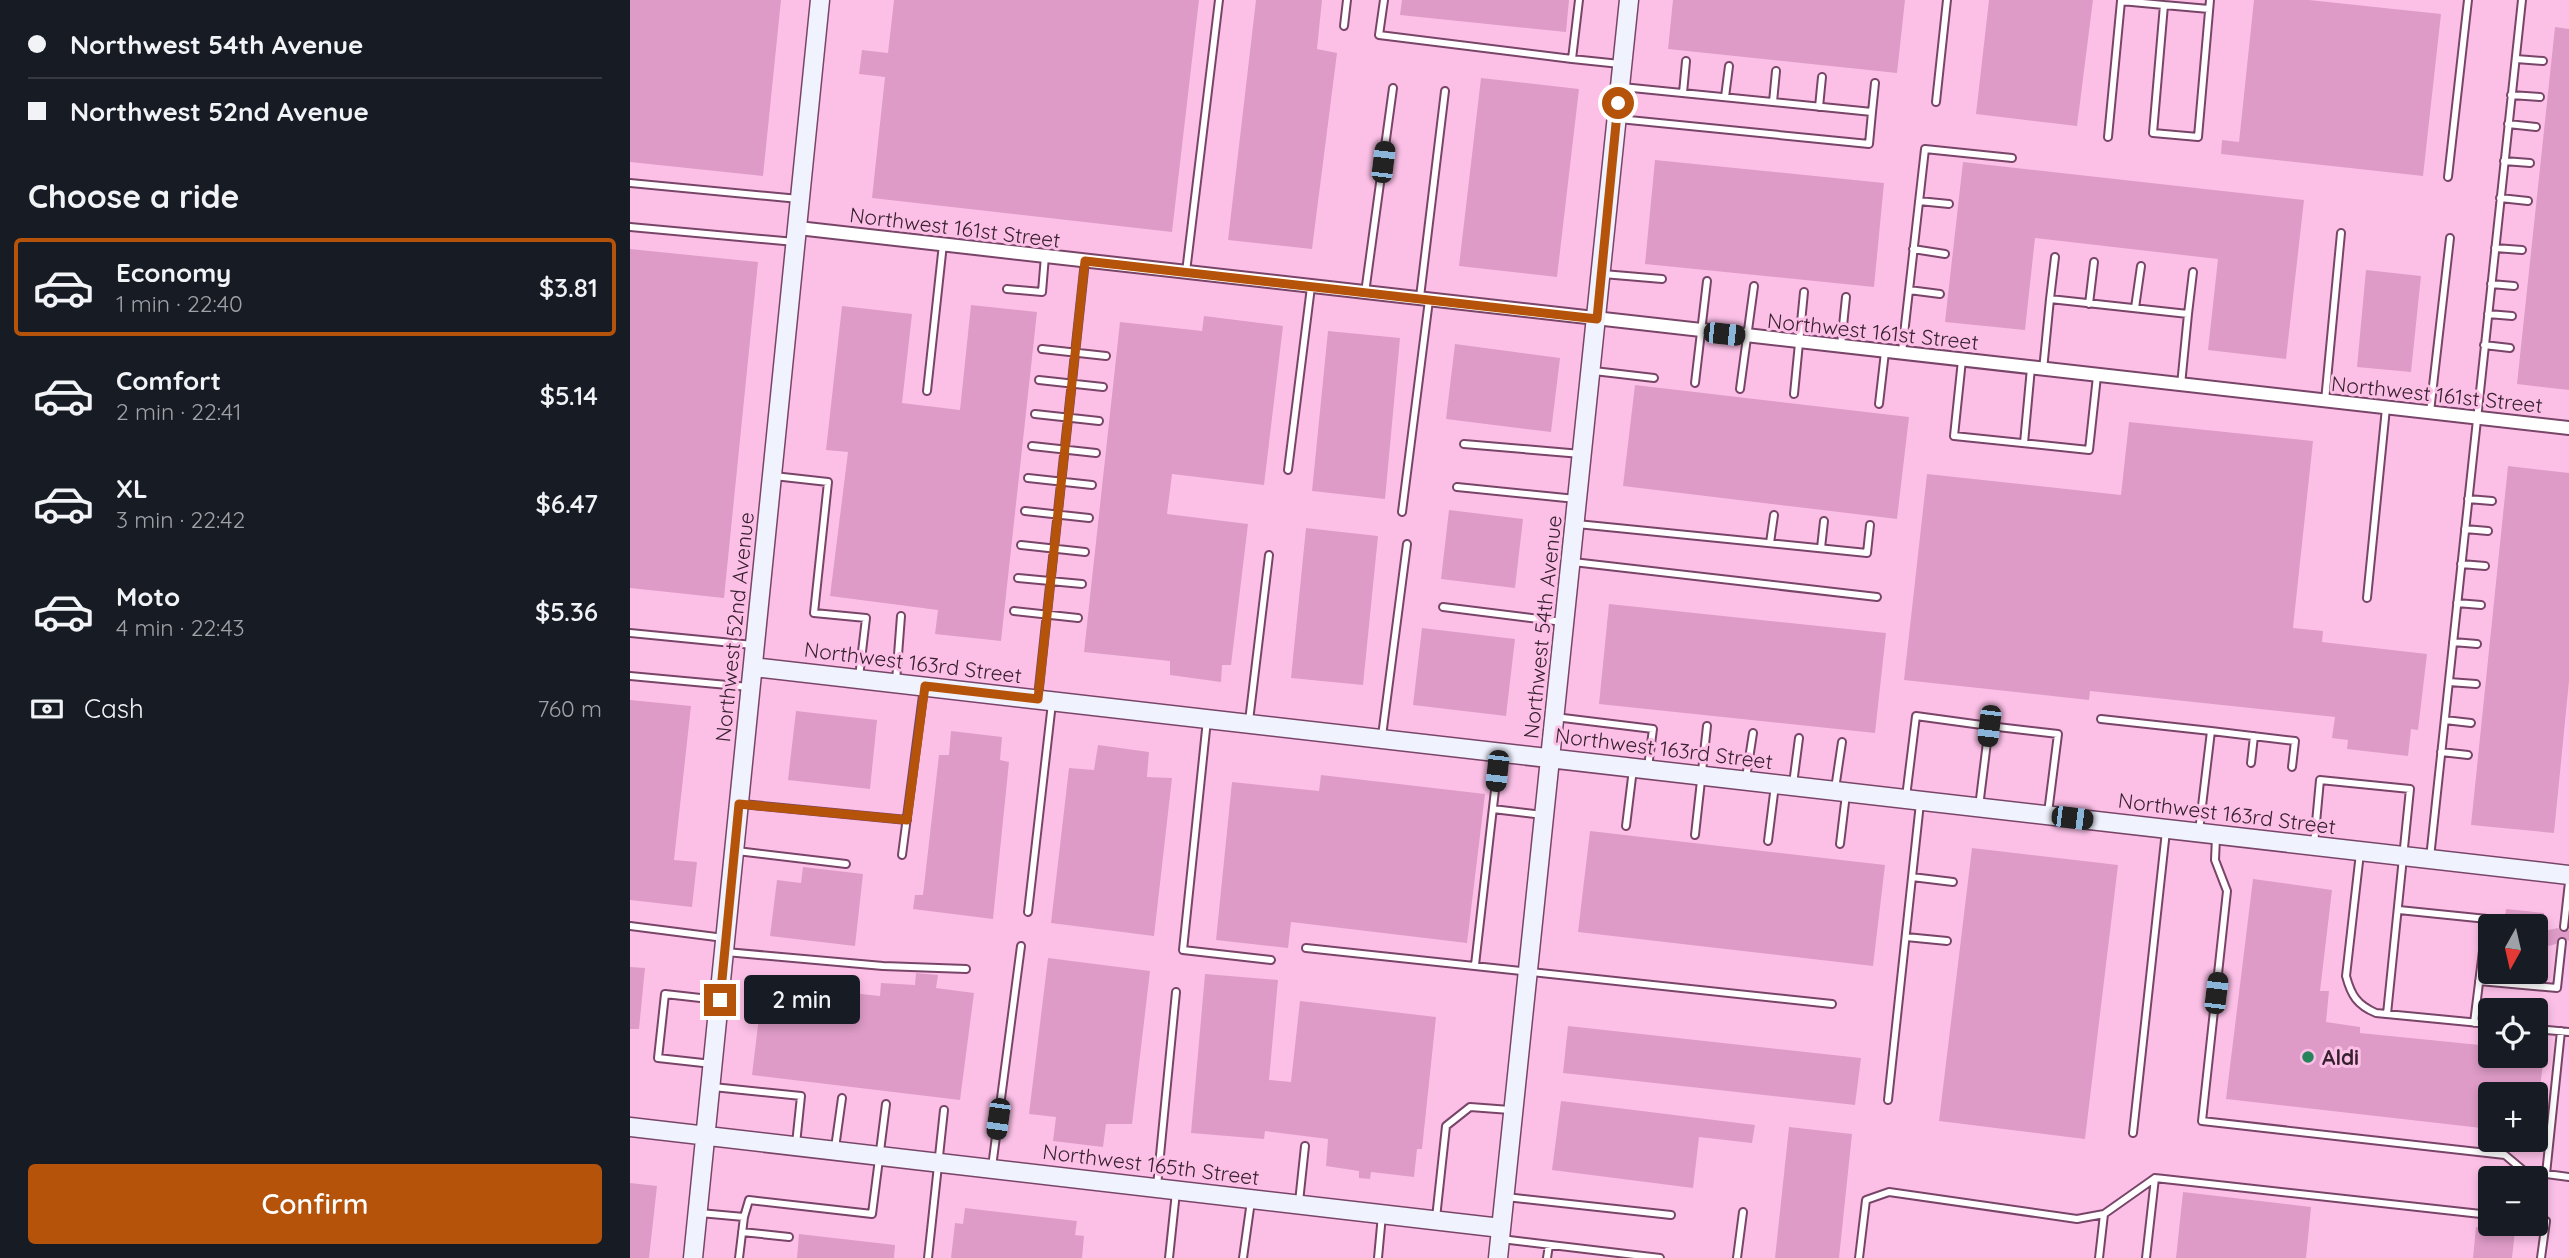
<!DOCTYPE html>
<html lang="en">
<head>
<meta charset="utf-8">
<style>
	body { margin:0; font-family:Quicksand,sans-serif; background:#242831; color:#f1f3f6; height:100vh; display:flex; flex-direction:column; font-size:26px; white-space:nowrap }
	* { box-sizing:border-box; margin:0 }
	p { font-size:23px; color:#9ea1a6 }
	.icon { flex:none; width:38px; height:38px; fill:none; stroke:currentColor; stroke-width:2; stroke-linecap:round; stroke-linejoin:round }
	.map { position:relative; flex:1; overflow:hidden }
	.panel { display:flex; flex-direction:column; background:#171b24; width:630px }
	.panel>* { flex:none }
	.guide { display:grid; align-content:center; height:154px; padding:0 28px; background:#171b24 }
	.needle { width:46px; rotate:188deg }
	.controls { position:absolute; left:1848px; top:914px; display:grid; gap:14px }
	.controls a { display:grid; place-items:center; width:70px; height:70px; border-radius:7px; background:#171b24; box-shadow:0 4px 10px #0003; font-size:35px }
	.end { position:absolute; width:32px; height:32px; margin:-16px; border:9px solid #b45309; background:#fff; box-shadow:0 0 0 4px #fff }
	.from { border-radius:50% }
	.bubble { position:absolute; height:49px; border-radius:7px; background:#171b24; box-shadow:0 4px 10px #0003; font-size:23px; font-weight:600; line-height:49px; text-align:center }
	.car { position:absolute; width:21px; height:42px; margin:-21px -10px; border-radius:9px; box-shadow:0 0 5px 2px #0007; background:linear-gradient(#222 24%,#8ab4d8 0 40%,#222 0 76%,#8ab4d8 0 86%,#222 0) }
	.guide b { display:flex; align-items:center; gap:24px; height:66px; font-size:26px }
	.guide b+b { border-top:2px solid #363941 }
	.guide i { width:18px; height:18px; background:#f1f3f6 }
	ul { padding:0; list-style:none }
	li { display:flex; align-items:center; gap:21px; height:98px; margin:0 14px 10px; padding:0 14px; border:4px solid transparent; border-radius:7px }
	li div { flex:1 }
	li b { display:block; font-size:26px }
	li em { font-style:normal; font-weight:600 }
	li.on { border-color:#b45309 }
	li>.icon { width:63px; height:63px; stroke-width:1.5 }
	h2 { padding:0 28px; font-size:32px; line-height:84px }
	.pay { display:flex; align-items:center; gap:18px; height:77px; padding:0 28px; font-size:26px }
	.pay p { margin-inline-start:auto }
	.button { display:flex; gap:14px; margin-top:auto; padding:14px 28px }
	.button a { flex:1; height:80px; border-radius:7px; background:#b45309; color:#fff; font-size:28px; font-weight:600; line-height:80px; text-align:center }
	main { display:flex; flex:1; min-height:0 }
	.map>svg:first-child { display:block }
	.building { fill:#de9bc7 }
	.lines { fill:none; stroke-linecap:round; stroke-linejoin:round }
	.lane-casing { stroke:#784568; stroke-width:10 }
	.street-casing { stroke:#784568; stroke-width:16 }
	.secondary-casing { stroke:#784568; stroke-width:21 }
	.lane { stroke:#fff; stroke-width:6 }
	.street { stroke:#fff; stroke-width:12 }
	.secondary { stroke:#f0f2fe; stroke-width:18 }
	.route { stroke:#b45309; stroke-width:9 }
	.poi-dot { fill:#26835a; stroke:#fcc0e7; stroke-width:2.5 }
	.labels { text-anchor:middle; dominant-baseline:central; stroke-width:6; stroke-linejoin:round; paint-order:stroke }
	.street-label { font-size:21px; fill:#37202f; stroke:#fcc0e7 }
	.poi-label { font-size:21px; font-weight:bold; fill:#37202f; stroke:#fcc0e7; text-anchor:start }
</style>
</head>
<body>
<main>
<section class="panel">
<div class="guide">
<b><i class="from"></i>Northwest 54th Avenue</b>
<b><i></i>Northwest 52nd Avenue</b>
</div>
<h2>Choose a ride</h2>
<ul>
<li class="on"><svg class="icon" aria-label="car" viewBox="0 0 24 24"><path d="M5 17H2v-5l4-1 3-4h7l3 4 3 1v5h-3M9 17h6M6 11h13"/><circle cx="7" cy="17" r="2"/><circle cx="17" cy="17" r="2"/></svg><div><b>Economy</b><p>1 min · 22:40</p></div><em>$3.81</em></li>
<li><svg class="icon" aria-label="car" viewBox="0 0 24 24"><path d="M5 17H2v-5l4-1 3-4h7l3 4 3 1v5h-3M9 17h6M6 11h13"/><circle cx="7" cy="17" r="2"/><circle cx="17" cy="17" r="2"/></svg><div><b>Comfort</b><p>2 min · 22:41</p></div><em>$5.14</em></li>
<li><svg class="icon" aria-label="car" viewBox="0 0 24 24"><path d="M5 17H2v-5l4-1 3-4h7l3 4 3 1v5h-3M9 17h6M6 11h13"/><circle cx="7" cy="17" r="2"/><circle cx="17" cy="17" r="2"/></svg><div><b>XL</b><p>3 min · 22:42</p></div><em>$6.47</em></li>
<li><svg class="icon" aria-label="car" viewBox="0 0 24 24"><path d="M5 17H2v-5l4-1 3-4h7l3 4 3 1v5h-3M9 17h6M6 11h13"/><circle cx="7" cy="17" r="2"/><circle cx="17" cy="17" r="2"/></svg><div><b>Moto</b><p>4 min · 22:43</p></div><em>$5.36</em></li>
</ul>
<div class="pay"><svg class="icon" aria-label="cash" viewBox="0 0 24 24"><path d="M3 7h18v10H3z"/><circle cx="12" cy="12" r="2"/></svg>Cash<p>760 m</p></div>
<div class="button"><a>Confirm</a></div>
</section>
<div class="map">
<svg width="1939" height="1258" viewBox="0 0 1939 1258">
	<rect width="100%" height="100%" fill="#fcc0e7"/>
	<path class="building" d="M0,0H151L133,176L0,162Z
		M264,0H569L542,232L242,198L255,77L229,74L232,50L258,53Z
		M626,0H692L687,49L707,53L682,249L598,240Z
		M772,0H939L936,32L770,15Z
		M1043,0H1275L1267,73L1038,49Z
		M1359,0H1463L1447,126L1346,114Z
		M1624,0H1679L1811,14L1793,176L1591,154L1592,140L1609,142Z
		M1925,27L1939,29V390L1887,384Z
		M851,78L949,89L927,277L829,266Z
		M1025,160L1254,183L1244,287L1015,264Z
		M1333,162L1674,200L1656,359L1578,350L1588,259L1405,238L1395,330L1315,322Z
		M0,249L128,262L94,598L0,588Z
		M1736,270L1791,276L1781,372L1727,367Z
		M341,305L407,312L371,641L305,634L308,610L200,596L218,452L196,450L212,306L282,314L272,403L330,410Z
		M574,316L653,326L634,485L542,474L537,514L618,524L601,665H592L591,682L540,675V661L454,652L490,322L572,331Z
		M698,331L770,338L755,499L682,491Z
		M825,344L930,358L921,432L816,419Z
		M1005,385L1279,417L1267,519L993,486Z
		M1499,422L1683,441L1663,628L1693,631L1692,642L1797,654L1788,730L1781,729L1778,756L1717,749L1718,740L1702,738L1705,717L1460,691L1459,700L1274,680L1297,474L1491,495Z
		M1878,466L1939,473V681L1924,833L1841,825Z
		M819,510L893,519L885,588L811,579Z
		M676,528L748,536L733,685L661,678Z
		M979,604L1256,633L1245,733L969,704Z
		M792,628L885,639L876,716L783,705Z
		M0,700L61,706L44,860L67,862L62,907L0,900Z
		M166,711L247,720L240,789L158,780Z
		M321,731L372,737L370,760L379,762L363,919L283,909L285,895H293L309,755H319Z
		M468,745L519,752L517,777L542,778L524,936L421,923L439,768L464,770Z
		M691,775L855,794L837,943L661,922L658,948L586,940L602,782L689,791Z
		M960,831L1255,865L1243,966L948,932Z
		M1342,848L1488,865L1455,1139L1309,1121Z
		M173,867L233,874L225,946L140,936L147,880L171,883Z
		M1623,879L1702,890L1690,991H1699L1696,1022L1730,1027V1033L1860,1046V1055H1914L1910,1088L1902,1087L1901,1094H1860V1129L1596,1099Z
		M1876,909L1914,913L1913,926H1874Z
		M1928,928L1933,932L1939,930V941L1930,937L1926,944L1906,949V933Z
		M418,958L520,971L502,1124H476L473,1147L423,1141L426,1117L399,1114Z
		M0,967L15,968L9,1029H0Z
		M286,973L308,975L306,988L344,993L330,1100L122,1075L133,984L250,996L251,983L285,985Z
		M575,974L648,980L639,1080L661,1082L670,1001L806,1017L792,1149H787L784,1177L741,1172L740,1179L729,1178V1171L696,1166L698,1139L635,1131L634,1139L561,1133Z
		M938,1026L1231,1058L1225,1105L933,1073Z
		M931,1101L1125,1125L1122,1143L1069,1137L1063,1188L922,1170Z
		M1159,1127L1222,1134L1209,1258H1145Z
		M0,1183L27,1186L19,1258H0Z
		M1553,1192L1681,1207L1676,1258H1546Z
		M335,1208L447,1221L445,1235L454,1236L452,1258H321L325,1223L333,1224Z
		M1846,1227L1885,1231L1882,1258H1843Z
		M169,1234L265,1245L264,1258H167Z"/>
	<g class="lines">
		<g class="lane-casing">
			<path id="lane" d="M754,0L749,35L942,59
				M949,0L942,59L990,64
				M1534,5L1579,9
				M714,26L717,0
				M1886,59L1913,61
				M992,87L1242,112L1245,83
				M1053,93L1056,61
				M1881,95L1910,97
				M1095,97L1099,66
				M1143,102L1146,71
				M1306,102L1317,0
				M1189,107L1192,77
				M989,119L1239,144L1242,112
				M1878,124L1906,127
				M1478,137L1491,1L1534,5L1523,133L1568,137L1580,0
				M1874,161L1900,163
				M1818,177L1838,0
				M0,183L169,199
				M1870,198L1898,201
				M1289,201L1319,204
				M0,227L165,242
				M1865,248L1892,250
				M1283,249L1315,254
				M556,272L589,0
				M973,274L1032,279
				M1861,284L1884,286
				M377,289L412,292L415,256
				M1279,290L1310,294
				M735,293L763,88
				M790,297L815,91
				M1420,299L1425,257
				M1459,304L1464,262
				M1505,308L1511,266
				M1558,314L1563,272
				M1858,314L1882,316
				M1211,345L1216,297
				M1854,345L1880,348
				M412,349L476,356
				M1272,352L1295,149L1382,158
				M1332,360L1324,436L1459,450L1467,376
				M1413,370L1420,299L1558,314L1551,385
				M964,371L1024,378
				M409,380L473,387
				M1065,383L1077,281
				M1110,389L1124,286
				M297,391L313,244
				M1164,394L1174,292
				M1695,401L1711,233
				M1249,404L1255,352
				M1800,412L1820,238
				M405,414L469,421
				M1394,443L1401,368
				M834,444L951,454
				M402,446L466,453
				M658,470L681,287
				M144,476L198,482L184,613L236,618L229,677
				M398,478L462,485
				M827,487L946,499
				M1838,499L1862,501
				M395,511L459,518
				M772,512L799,300
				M947,524L1237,553L1240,525
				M1835,529L1858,531
				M1140,543L1144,515
				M391,545L455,552
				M1191,548L1194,521
				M943,562L1247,597
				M1831,564L1855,566
				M388,578L452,584
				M1737,598L1756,408
				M1827,603L1851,605
				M813,607L933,622
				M384,611L448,618
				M0,633L123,645
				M1823,642L1847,644
				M0,676L119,687
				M266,681L271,616
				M1819,682L1846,684
				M408,697L455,261
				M925,717L1023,729L1018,767
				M1471,719L1581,731
				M577,720L553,950L641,960
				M1815,720L1841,723
				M619,721L639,555
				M1359,726L1428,734L1418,813
				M752,736L777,544
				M1811,752L1838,755
				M1621,763L1624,736
				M1116,778L1123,733
				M1163,784L1169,738
				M1205,789L1212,742
				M1276,797L1286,716L1359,726L1349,807
				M112,804L277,820
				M863,809L913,815
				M996,826L1003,769
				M1569,831L1581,731L1665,741L1662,767
				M1065,835L1077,726
				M1586,837L1585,860L1597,891L1572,1121L1875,1155L1894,1171L1939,1177
				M1138,841L1145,785
				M1210,844L1216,794
				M1684,844L1690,780L1780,789L1757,1014
				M107,851L216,864
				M1730,853L1716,976C1721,995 1727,1005 1746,1013L1860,1024
				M272,855L294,688
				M1800,858L1892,0
				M1282,877L1323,882
				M1769,910L1857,919L1844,1023
				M398,912L422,703
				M0,926L94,938
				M1934,927L1939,882
				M1276,937L1317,941
				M676,948L1202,1004
				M96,952L253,966L336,969
				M845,965L869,755
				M1849,981L1927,988L1932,942
				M1906,1029L1939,1032
				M82,1064L28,1058L35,994L88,1000
				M83,1087L171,1096L166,1144
				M1258,1100L1290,803
				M1503,1133L1536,831
				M205,1148L212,1098
				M362,1167L391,946
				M1916,1174L1931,1031
				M527,1186L546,992
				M876,1197L1041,1215
				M669,1202L675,1146
				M70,1213L114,1217L109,1258
				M114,1217L119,1200L242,1214L256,1104
				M806,1218L816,1126L840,1107L880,1110
				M1906,1219L1916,1221L1911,1258
				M112,1232L159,1237
				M871,1239L1030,1258
				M298,1258L314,1110
				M539,1258L546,1192
				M613,1258L621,1201
				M748,1258L752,1215
				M917,1258L919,1245
				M1107,1258L1113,1212
				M1229,1258L1236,1200L1259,1192L1447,1219L1474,1214L1525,1178L1860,1215
				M1469,1258L1474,1214
				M1516,1258L1525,1178"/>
		</g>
		<g class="street-casing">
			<path id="street" d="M168,228L1939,428"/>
		</g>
		<g class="secondary-casing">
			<path id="secondary" d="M123,667L1939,875
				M0,1127L871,1228
				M63,1258L190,0
				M868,1258L999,0"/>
		</g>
		<use href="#lane" class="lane"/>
		<use href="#street" class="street"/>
		<use href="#secondary" class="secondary"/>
	</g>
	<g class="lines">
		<path class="route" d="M90,1000L109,804L277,820L295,686L408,699L455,261L967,319L988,103"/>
	</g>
	<circle class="poi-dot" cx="1678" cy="1057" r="7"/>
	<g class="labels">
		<g class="street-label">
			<text transform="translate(325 227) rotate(7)">Northwest 161st Street</text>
			<text transform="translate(1243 331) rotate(6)">Northwest 161st Street</text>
			<text transform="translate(1807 394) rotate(6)">Northwest 161st Street</text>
			<text transform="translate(104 627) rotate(-84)">Northwest 52nd Avenue</text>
			<text transform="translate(912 627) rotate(-84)">Northwest 54th Avenue</text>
			<text transform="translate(283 662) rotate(7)">Northwest 163rd Street</text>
			<text transform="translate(1034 748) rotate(7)">Northwest 163rd Street</text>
			<text transform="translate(1597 813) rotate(7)">Northwest 163rd Street</text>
			<text transform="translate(521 1164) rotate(7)">Northwest 165th Street</text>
		</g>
		<g class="poi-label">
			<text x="1692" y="1057">Aldi</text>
		</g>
	</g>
</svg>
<div class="controls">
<a><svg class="needle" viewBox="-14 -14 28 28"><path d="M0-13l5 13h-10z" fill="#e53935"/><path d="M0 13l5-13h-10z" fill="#9ea1a6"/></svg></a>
<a><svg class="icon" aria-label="locate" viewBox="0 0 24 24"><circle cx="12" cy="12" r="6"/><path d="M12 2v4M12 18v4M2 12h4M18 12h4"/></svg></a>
<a>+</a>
<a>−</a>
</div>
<i class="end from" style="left:988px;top:103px"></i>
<i class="end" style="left:90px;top:1000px"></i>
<div class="bubble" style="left:114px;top:975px;width:116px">2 min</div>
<i class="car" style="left:753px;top:162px;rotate:7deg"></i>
<i class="car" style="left:1094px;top:334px;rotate:96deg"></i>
<i class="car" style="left:1359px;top:726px;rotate:187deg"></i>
<i class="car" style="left:867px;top:771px;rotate:186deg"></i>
<i class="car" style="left:1442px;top:818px;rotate:97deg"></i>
<i class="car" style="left:1586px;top:993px;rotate:7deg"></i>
<i class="car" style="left:368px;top:1119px;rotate:188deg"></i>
</div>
</main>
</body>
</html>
